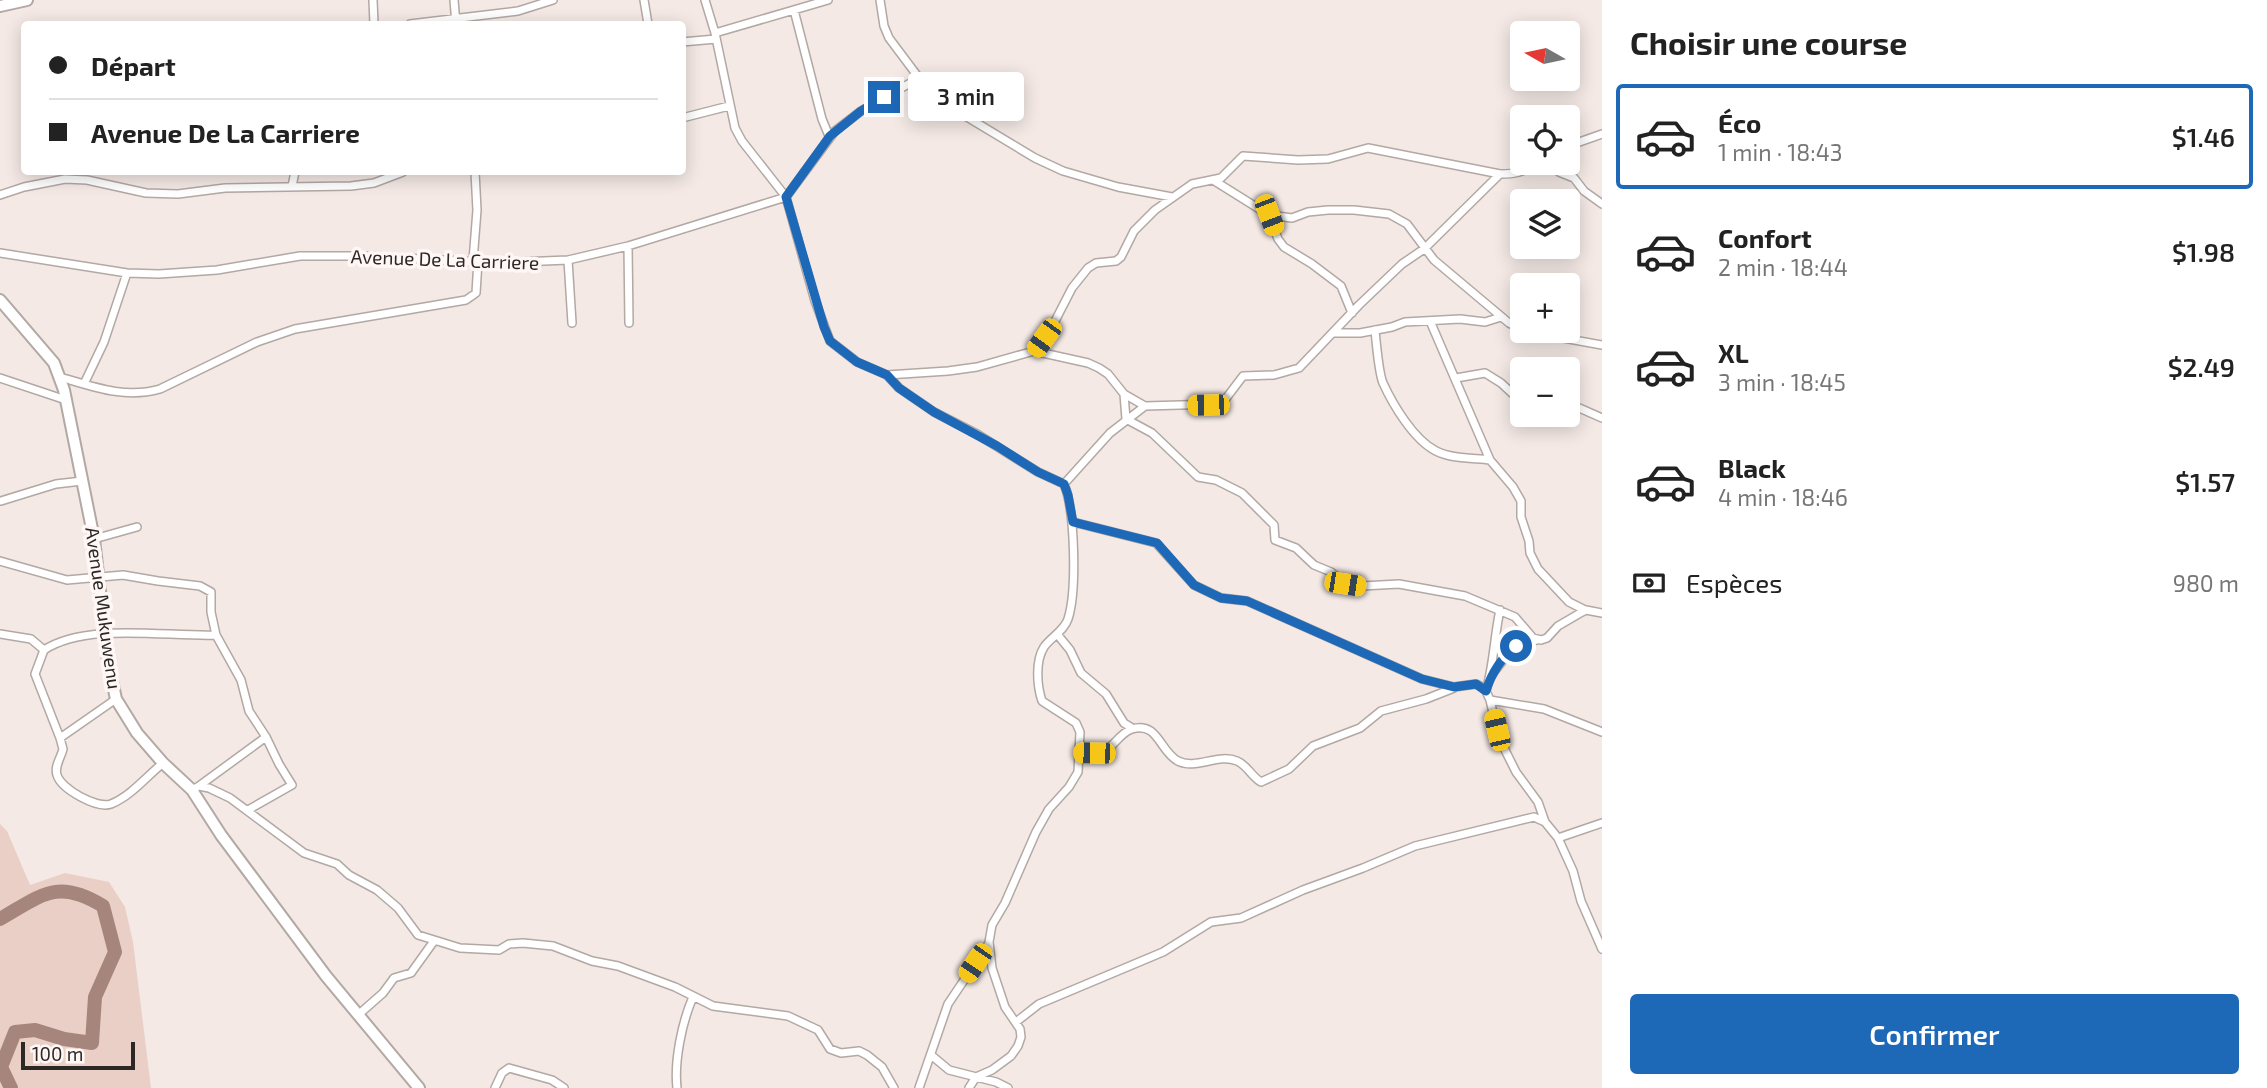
<!DOCTYPE html>
<html lang="fr">
<head>
<meta charset="utf-8">
<style>
	body { margin:0; font-family:"Exo 2",sans-serif; background:#f2f2f2; color:#222; height:100vh; display:flex; flex-direction:column; font-size:26px; white-space:nowrap }
	* { box-sizing:border-box; margin:0 }
	p { font-size:23px; color:#767676 }
	.icon { flex:none; width:38px; height:38px; fill:none; stroke:currentColor; stroke-width:2; stroke-linecap:round; stroke-linejoin:round }
	.map { position:relative; flex:1; overflow:hidden }
	.panel { display:flex; flex-direction:column; background:#fff; width:665px }
	.panel>* { flex:none }
	.guide { position:absolute; left:21px; top:21px; width:665px; height:154px; border-radius:7px; box-shadow:0 4px 18px #0003; display:grid; align-content:center; height:154px; padding:0 28px; background:#fff }
	.needle { width:46px; rotate:279deg }
	.buttons { position:absolute; left:1510px; top:21px; display:grid; gap:14px }
	.buttons a { display:grid; place-items:center; width:70px; height:70px; border-radius:7px; background:#fff; box-shadow:0 4px 18px #0003; font-size:35px }
	.scale { position:absolute; left:21px; bottom:18px; width:114px; box-sizing:border-box; padding-left:7px; border:4px solid #2c2826; border-top:0; font-size:19px; line-height:24px; white-space:nowrap; color:#2c2826; -webkit-text-stroke:5px #fef7f5; paint-order:stroke }
	.end { position:absolute; width:32px; height:32px; margin:-16px; border:9px solid #1d68b7; background:#fff; box-shadow:0 0 0 4px #fff }
	.from { border-radius:50% }
	.bubble { position:absolute; height:49px; border-radius:7px; background:#fff; box-shadow:0 4px 18px #0003; font-size:23px; font-weight:600; line-height:49px; text-align:center }
	.car { position:absolute; width:21px; height:42px; margin:-21px -10px; border-radius:9px; box-shadow:0 0 5px 2px #0007; background:linear-gradient(#f5c518 24%,#345 0 40%,#f5c518 0 76%,#345 0 86%,#f5c518 0) }
	.guide b { display:flex; align-items:center; gap:24px; height:66px; font-size:26px }
	.guide b+b { border-top:2px solid #e0e0e0 }
	.guide i { width:18px; height:18px; background:#222 }
	ul { padding:0; list-style:none }
	li { display:flex; align-items:center; gap:21px; height:105px; margin:0 14px 10px; padding:0 14px; border:4px solid transparent; border-radius:7px }
	li div { flex:1 }
	li b { display:block; font-size:26px }
	li em { font-style:normal; font-weight:600 }
	li.selected { border-color:#1d68b7 }
	li>.icon { width:63px; height:63px; stroke-width:1.5 }
	h2 { padding:0 28px; font-size:32px; line-height:84px }
	.pay { display:flex; align-items:center; gap:18px; height:77px; padding:0 28px; font-size:26px }
	.pay p { margin-inline-start:auto }
	.primary-button { display:flex; gap:14px; margin-top:auto; padding:14px 28px }
	.primary-button a { flex:1; height:80px; border-radius:7px; background:#1d68b7; color:#fff; font-size:28px; font-weight:600; line-height:80px; text-align:center }
	main { display:flex; flex:1; min-height:0 }
	.map>svg:first-child { display:block }
	.green { fill:#eacfc6 }
	.lines { fill:none; stroke-linecap:round; stroke-linejoin:round }
	.river { stroke:#a6867c; stroke-width:14 }
	.street-casing { stroke:#b2a8a4; stroke-width:10 }
	.secondary-casing { stroke:#b2a8a4; stroke-width:14 }
	.street { stroke:#fff; stroke-width:7 }
	.secondary { stroke:#fff; stroke-width:10 }
	.route { stroke:#1d68b7; stroke-width:9 }
	.labels { text-anchor:middle; dominant-baseline:central; stroke-width:7; stroke-linejoin:round; paint-order:stroke }
	.street-label { font-size:19px; fill:#2c2826; stroke:#fef7f5 }
</style>
</head>
<body>
<main>
<div class="map">
<svg width="1602" height="1088" viewBox="0 0 1602 1088">
	<rect width="100%" height="100%" fill="#f4e9e5"/>
	<path class="green" d="M0,824L7,831L30,885L65,873L109,882L125,907L133,942L151,1088H0Z"/>
	<g class="lines">
		<path class="river" d="M0,919C42,895 57,878 103,906L115,952L95,997L92,1043L64,1039L35,1030L15,1032L1,1067L11,1088"/>
		<g class="street-casing">
			<path id="street" d="M373,0L374,24
				M454,0L456,24
				M644,0L648,24
				M705,0L715,33L735,128L742,141L786,197L815,301L830,341L857,362L887,375L948,371L977,367L1034,351L1053,325L1072,288L1088,268L1096,263L1116,261L1121,257L1134,231L1155,210L1192,184L1221,178L1243,156L1298,160L1328,159L1368,148L1500,174C1513,174 1525,173 1533,163
				M880,0L884,26L889,38L919,78L962,114L1035,158L1063,171L1118,187L1172,197
				M794,10L822,119L829,136
				M410,24L518,11L553,0
				M715,33L828,0
				M682,42L716,39
				M682,118L729,106
				M1568,146L1602,134
				M1546,163L1559,172L1574,178L1584,191L1602,204
				M1213,180L1269,215L1292,218L1308,212L1328,210H1354L1389,214L1407,224L1434,260L1509,323L1522,330
				M292,186L295,172
				M0,195L24,187L65,179L87,180L146,193L178,194L225,188L351,186L374,183L403,172
				M1269,215L1278,239L1284,247L1312,264L1341,286L1352,313
				M628,246L629,323
				M0,253L127,273L159,274L217,270L300,256H363L499,263L568,260L628,246L786,197L835,131L861,111L919,78
				M568,260L572,323
				M473,261L477,210L475,172
				M1430,321L1490,460L1513,487L1521,501V517L1529,541L1530,553L1538,569L1569,602L1585,610
				M1375,330C1376,341 1379,374 1383,383C1393,405 1414,440 1436,451C1452,459 1473,458 1490,460
				M1524,331L1602,345
				M1333,333H1360L1392,327L1405,322L1460,319L1485,322L1501,317
				M1034,351L1088,363L1099,368L1108,374L1124,394L1145,406L1216,404L1224,401L1243,376L1274,375L1299,368L1359,305L1402,264L1424,249L1500,174
				M887,375L899,388L934,412L977,434L1038,472L1064,484C1075,510 1077,591 1068,619C1064,631 1051,637 1044,647C1035,661 1037,686 1042,701L1076,723L1080,732L1078,772L1069,787L1049,809L1036,832L1005,903L992,925L989,942L992,968L1005,1007L1020,1029L1021,1037L1018,1046L1011,1056L992,1070L976,1077L969,1088
				M60,377C94,387 125,399 160,389L257,342L295,329L466,300L476,293L478,261
				M0,378L66,400
				M1456,378L1485,373L1501,383L1514,395H1522
				M84,384L104,342L127,273
				M1124,394L1126,419L1152,433L1198,477L1216,480L1242,493L1274,525L1275,540L1296,548L1314,565L1331,572L1345,584L1362,586L1399,584L1465,596L1515,617L1533,638L1541,640L1547,638L1558,626L1582,612L1586,610L1602,613
				M1568,403L1602,418
				M1064,484L1110,433L1145,406
				M1,501L56,484L82,481
				M1073,522L1156,543L1194,585L1221,598L1247,601L1422,679L1454,687L1476,684L1480,686L1486,691L1490,700L1497,730L1506,752L1516,772L1538,802L1545,822
				M94,539L137,527
				M0,561L67,580L123,575L158,581L200,586L211,592V612L216,635
				M0,634L31,639L44,650
				M1057,634L1070,650L1081,673L1106,694L1124,723L1132,728
				M1490,677C1506,658 1510,644 1537,640
				M1486,691C1494,664 1494,637 1500,610
				M116,699L60,738L63,749C61,758 54,766 57,775C61,789 97,809 111,804C131,796 147,776 163,763
				M1490,700L1544,709L1602,732
				M60,738L35,674L44,650C87,622 167,637 216,635L241,680L249,711L266,737L279,764L292,785L248,810
				M1080,752C1087,753 1096,754 1102,752C1114,748 1119,733 1132,729C1158,721 1160,752 1178,761C1196,770 1218,753 1237,761C1247,765 1252,777 1261,782L1289,769L1313,746L1360,728L1381,711L1426,699L1454,688
				M199,786L266,737
				M192,790L199,786L209,788L230,798L304,853L337,864L349,875L377,890L398,908L418,935L460,948L499,950L509,944L523,943L553,946L592,961L618,966L675,987L713,1006L788,1016L818,1030L830,1049L841,1053L859,1051L867,1055L882,1067L894,1088
				M1558,838L1573,871L1581,901L1602,949
				M358,1015L383,993L394,978L411,973L434,941
				M1016,1022L1039,1004L1163,952L1211,922L1241,918L1303,890L1363,868L1415,846L1534,817L1545,822L1558,838L1602,823
				M931,1055L949,1070L996,1082L1008,1088
				M495,1088L502,1073L509,1068L552,1080L564,1088
				M677,1088C674,1061 682,1022 693,997
				M919,1088L948,1004L989,943"/>
		</g>
		<g class="secondary-casing">
			<path id="secondary" d="M0,6L27,0
				M0,300L54,363L64,390L94,539L108,661L116,699L137,733L163,763L192,790L221,835L326,976L419,1088"/>
		</g>
		<use href="#street" class="street"/>
		<use href="#secondary" class="secondary"/>
	</g>
	<g class="lines">
		<path class="route" d="M884,97L861,111L830,136L786,197L824,327L830,341L857,362L887,375L899,388L934,412L997,446L1038,472L1064,484L1068,495L1073,522L1157,543L1194,585L1221,598L1247,601L1422,679L1454,687L1476,684L1486,691C1491,674 1502,657 1516,646"/>
	</g>
	<g class="labels">
		<g class="street-label">
			<text transform="translate(445 259) rotate(2)">Avenue De La Carriere</text>
			<text transform="translate(104 608) rotate(82)">Avenue Mukuwenu</text>
		</g>
	</g>
</svg>
<div class="buttons">
<a><svg class="needle" viewBox="-14 -14 28 28"><path d="M0-13l5 13h-10z" fill="#e53935"/><path d="M0 13l5-13h-10z" fill="#767676"/></svg></a>
<a><svg class="icon" aria-label="locate" viewBox="0 0 24 24"><circle cx="12" cy="12" r="6"/><path d="M12 2v4M12 18v4M2 12h4M18 12h4"/></svg></a>
<a><svg class="icon" aria-label="layers" viewBox="0 0 24 24"><path d="M12 4l9 5-9 5-9-5zM3 14l9 5 9-5"/></svg></a>
<a>+</a>
<a>−</a>
</div>
<div class="scale">100 m</div>
<i class="end from" style="left:1516px;top:646px"></i>
<i class="end" style="left:884px;top:97px"></i>
<div class="bubble" style="left:908px;top:72px;width:116px">3 min</div>
<i class="car" style="left:1269px;top:215px;rotate:159deg"></i>
<i class="car" style="left:1044px;top:338px;rotate:216deg"></i>
<i class="car" style="left:1208px;top:405px;rotate:269deg"></i>
<i class="car" style="left:1345px;top:584px;rotate:99deg"></i>
<i class="car" style="left:1497px;top:730px;rotate:347deg"></i>
<i class="car" style="left:1094px;top:753px;rotate:271deg"></i>
<i class="car" style="left:975px;top:963px;rotate:214deg"></i>
<div class="guide">
<b><i class="from"></i>Départ</b>
<b><i></i>Avenue De La Carriere</b>
</div>
</div>
<section class="panel">
<h2>Choisir une course</h2>
<ul>
<li class="selected"><svg class="icon" aria-label="car" viewBox="0 0 24 24"><path d="M5 17H2v-5l4-1 3-4h7l3 4 3 1v5h-3M9 17h6M6 11h13"/><circle cx="7" cy="17" r="2"/><circle cx="17" cy="17" r="2"/></svg><div><b>Éco</b><p>1 min · 18:43</p></div><em>$1.46</em></li>
<li><svg class="icon" aria-label="car" viewBox="0 0 24 24"><path d="M5 17H2v-5l4-1 3-4h7l3 4 3 1v5h-3M9 17h6M6 11h13"/><circle cx="7" cy="17" r="2"/><circle cx="17" cy="17" r="2"/></svg><div><b>Confort</b><p>2 min · 18:44</p></div><em>$1.98</em></li>
<li><svg class="icon" aria-label="car" viewBox="0 0 24 24"><path d="M5 17H2v-5l4-1 3-4h7l3 4 3 1v5h-3M9 17h6M6 11h13"/><circle cx="7" cy="17" r="2"/><circle cx="17" cy="17" r="2"/></svg><div><b>XL</b><p>3 min · 18:45</p></div><em>$2.49</em></li>
<li><svg class="icon" aria-label="car" viewBox="0 0 24 24"><path d="M5 17H2v-5l4-1 3-4h7l3 4 3 1v5h-3M9 17h6M6 11h13"/><circle cx="7" cy="17" r="2"/><circle cx="17" cy="17" r="2"/></svg><div><b>Black</b><p>4 min · 18:46</p></div><em>$1.57</em></li>
</ul>
<div class="pay"><svg class="icon" aria-label="cash" viewBox="0 0 24 24"><path d="M3 7h18v10H3z"/><circle cx="12" cy="12" r="2"/></svg>Espèces<p>980 m</p></div>
<div class="primary-button"><a>Confirmer</a></div>
</section>
</main>
</body>
</html>
